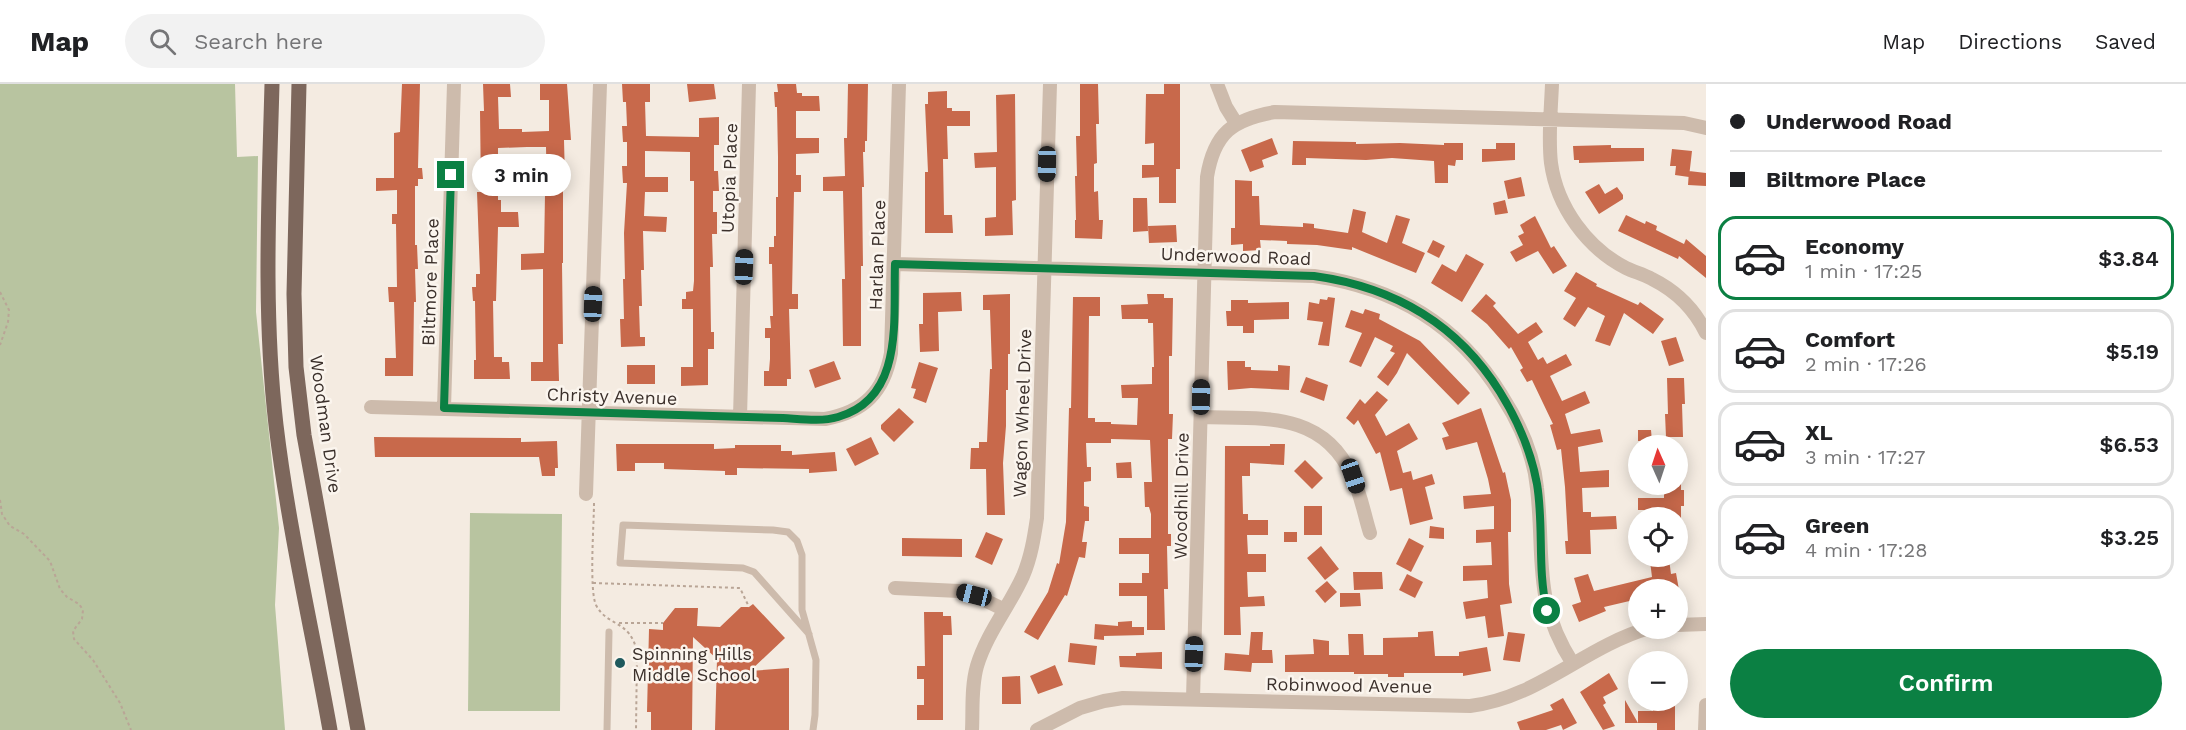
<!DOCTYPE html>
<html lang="en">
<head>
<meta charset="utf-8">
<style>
	body { margin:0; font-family:"Work Sans",sans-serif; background:#f2f2f2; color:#202124; height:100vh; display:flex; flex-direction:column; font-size:22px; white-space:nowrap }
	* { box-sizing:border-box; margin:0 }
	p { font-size:20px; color:#757577 }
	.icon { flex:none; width:33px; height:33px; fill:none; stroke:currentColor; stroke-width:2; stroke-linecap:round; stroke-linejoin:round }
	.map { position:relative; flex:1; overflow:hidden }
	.details { display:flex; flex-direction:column; background:#fff; width:480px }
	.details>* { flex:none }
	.hud { display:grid; align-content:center; height:132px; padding:0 24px; background:#fff }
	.needle { width:39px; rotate:357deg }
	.buttons { position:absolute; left:1628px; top:351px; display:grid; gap:12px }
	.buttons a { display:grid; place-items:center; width:60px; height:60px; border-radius:50%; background:#fff; box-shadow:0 3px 15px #0003; font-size:30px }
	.end { position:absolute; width:27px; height:27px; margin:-14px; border:8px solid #0b8043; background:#fff; box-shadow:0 0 0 3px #fff }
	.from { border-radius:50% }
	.bubble { position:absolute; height:42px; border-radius:21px; background:#fff; box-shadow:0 3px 15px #0003; font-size:20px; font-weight:600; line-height:42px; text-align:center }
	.car { position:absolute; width:18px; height:36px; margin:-18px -9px; border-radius:8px; box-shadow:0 0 4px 2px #0007; background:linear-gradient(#222 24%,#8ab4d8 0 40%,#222 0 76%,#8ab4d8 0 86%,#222 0) }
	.hud b { display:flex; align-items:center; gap:21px; height:57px; font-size:22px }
	.hud b+b { border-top:2px solid #e0e0e0 }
	.hud i { width:15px; height:15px; background:#202124 }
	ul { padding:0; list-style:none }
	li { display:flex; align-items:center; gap:18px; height:84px; margin:0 12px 9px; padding:0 12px; border:3px solid #e0e0e0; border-radius:18px }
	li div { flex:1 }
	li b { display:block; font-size:22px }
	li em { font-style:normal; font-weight:600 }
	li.selected { border-color:#0b8043 }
	li>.icon { width:54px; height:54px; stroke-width:1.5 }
	.cta { display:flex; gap:12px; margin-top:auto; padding:12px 24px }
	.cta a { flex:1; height:69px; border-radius:36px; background:#0b8043; color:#fff; font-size:24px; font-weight:600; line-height:69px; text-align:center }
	header { display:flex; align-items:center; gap:36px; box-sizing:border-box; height:84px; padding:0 30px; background:#fff; border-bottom:2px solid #e0e0e0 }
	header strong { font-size:28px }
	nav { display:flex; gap:33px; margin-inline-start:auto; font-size:21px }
	.search { width:420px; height:54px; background:#f2f2f2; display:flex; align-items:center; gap:15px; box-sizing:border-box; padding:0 21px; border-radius:33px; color:#757577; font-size:22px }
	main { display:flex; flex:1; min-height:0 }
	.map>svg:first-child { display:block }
	.green { fill:#b8c4a0 }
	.building { fill:#c8694b }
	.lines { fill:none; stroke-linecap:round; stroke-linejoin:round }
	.path { stroke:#b9a596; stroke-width:2; stroke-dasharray:3 3; stroke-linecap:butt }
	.service { stroke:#cdbbac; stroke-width:7 }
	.minor { stroke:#cdbbac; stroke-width:14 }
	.primary { stroke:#7d675c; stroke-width:15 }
	.route { stroke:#0b8043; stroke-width:8 }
	.poi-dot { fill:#1f5a5e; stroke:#fbf5ee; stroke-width:2 }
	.labels { text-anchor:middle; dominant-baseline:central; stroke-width:5; stroke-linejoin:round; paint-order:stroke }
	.street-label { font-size:18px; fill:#3b302b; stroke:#fbf5ee }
	.poi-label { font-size:18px; fill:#3b302b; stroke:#fbf5ee; text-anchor:start }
</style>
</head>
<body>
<header>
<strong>Map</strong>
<div class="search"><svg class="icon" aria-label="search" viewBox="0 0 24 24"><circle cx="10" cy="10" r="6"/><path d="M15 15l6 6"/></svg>Search here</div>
<nav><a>Map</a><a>Directions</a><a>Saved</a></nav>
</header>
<main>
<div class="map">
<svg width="1706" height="646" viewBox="0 0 1706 646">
	<rect width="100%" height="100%" fill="#f4ebe1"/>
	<path class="green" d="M0,0H235L237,73L258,72L256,228L279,444L275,521L285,646H0Z
		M470,429L562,430L560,627H468Z"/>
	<path class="building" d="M402,0H420L418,84H422L423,95H418V102H415V161H417L418,185H415L416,218H414L413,292H385V274H396L394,218H389L388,203H397L396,140H392V130H397V106L376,107V94H394V49L400,48Z
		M483,0H510L511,13H498L499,45H522V48L549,47V16H540V0H567L571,56H564L565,96H563V179H562L563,260H558L559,297H531V278H543V185L521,186V170L544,169L545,110H547L546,63H527L498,64V116H501V128H518L519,143H498L496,217H493L494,273H502V278H509L510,295H474V276H476L475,217H473L472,203H476V190H480L477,108H481L480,27H484Z
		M622,0H650V18H645L646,52L699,53V34L719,33V61H714V87H718L719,107H713V128H717V150H712L713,183H710L711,248H714V265H708V301L681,302V283H693V225H682V215H686V208L693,207L694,197V97H690V68L645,67V93H668V108H645L644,132L667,133L666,148L643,147L644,186H641L642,222H639L640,253H645V262L621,263L620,235H624L623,195H625L624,149L627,99H623L622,82H627V58H623L622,42H627L626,18H623Z
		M687,0H714L716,15L689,18Z
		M777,0H796L797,9H802V12H819L820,27H796V54H819V69L796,70V91H801V108H794L792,210H798V225H789L791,295H787V302H764V287H769L770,275V254H765V244H771L770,232H773L772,180H769V163H774V152H776V113H778V73L777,23H775L774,8H778Z
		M848,0H868L867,57H865V68H863L864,103H862L863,182H861V262H843L842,195H845L843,107H823V93L845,92L844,54H847Z
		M1080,0H1098L1099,40H1096L1097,79L1094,80V108L1098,107L1099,136H1103L1102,155L1075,154V136H1076L1075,92H1077L1076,52H1080Z
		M1164,0H1180V85H1176V119H1159V93L1142,94V81H1154V59L1145,60L1146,10H1164Z
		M947,7V24H952V27H970V42H947L948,75H943L944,131H952L953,149H925V88H928L925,20H928V8Z
		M1015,10L1016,116L1012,117L1013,151L985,152V134L996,133V83L975,84L974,69L997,68L996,11Z
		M1272,54L1278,70L1262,76L1264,83L1250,88L1241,66Z
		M1293,57L1356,58V60L1400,59L1444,61V59H1463V76H1456L1455,82L1448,81V99H1435L1434,77L1392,74L1366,76L1306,74V81H1292Z
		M1496,59H1515V76L1482,78V65H1496Z
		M1611,61V64H1644V77L1579,79V76H1574L1573,62Z
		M1672,65L1692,67L1689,93L1675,91L1676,82H1670Z
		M1689,87L1706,89V102L1688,101Z
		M1521,93L1525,112L1508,115L1504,97Z
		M1235,96L1252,97V112H1259L1260,141L1303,143V139L1314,140V144L1348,149L1353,125L1366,128L1362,148L1387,159L1396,131L1410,135L1402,159L1425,169L1416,189L1352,163V166L1317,161L1287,160V157L1260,156L1261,166L1243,167V160L1231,161V144H1235Z
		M1599,100L1605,110L1617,103L1623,111V115L1599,130L1585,108Z
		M1133,114H1147L1148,147L1133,148Z
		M1505,116L1508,129L1495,131L1493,119Z
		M1626,131L1645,140L1646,137L1657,142L1656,146L1684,160L1686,155L1706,172V194L1679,172L1678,175L1618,147Z
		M1535,132L1551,164L1554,162L1567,182L1553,190L1538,167L1516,178L1510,168L1523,161L1518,152L1524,149L1520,141Z
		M1176,141L1177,158L1149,159L1148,142Z
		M1433,156L1445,162L1439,174L1427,168Z
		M1466,170L1484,180L1462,218L1431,199L1442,180L1456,188Z
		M1576,188L1597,200L1596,202L1638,221L1640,218L1664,235L1653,250L1624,229L1610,262L1595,257L1605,232L1588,223L1575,243L1563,235L1576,214L1564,207Z
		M961,208L962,227L938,228L939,267L920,268L919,240H923V209Z
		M1010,210V270H1008V306H1006V342L1003,379L1005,431H987L986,385H970L971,364H979V358H987L990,285H992L990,226H983V211Z
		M1147,210H1164V214H1173L1172,272H1169V330H1173L1172,355H1168V450H1171V462H1167L1168,505H1164L1165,546H1147V512H1119V499H1142V489H1149V470H1119V454H1151V430L1149,423H1145L1144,398H1152L1150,356L1111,355V359H1086L1087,383H1091V397L1084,398V422L1089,423V437H1085L1082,458H1087L1085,474L1079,473L1067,512L1065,511L1038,556L1024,548L1048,508L1057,479L1059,480L1066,438L1069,324H1071L1073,213H1100V232H1089L1088,334H1095V338H1111V340L1137,341L1138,314H1122L1121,301L1152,300V283H1154L1153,239H1148V235H1122L1121,221L1148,220Z
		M1486,210L1496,219L1493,222L1518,250L1536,238L1543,248L1528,258L1538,276L1543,273L1547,280L1566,270L1572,281L1550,292L1562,317L1585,307L1590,319L1565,330L1571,350L1600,345L1603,358L1578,363L1580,388L1609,386V403L1582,404L1583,428H1591V433L1616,432L1617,445L1590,446L1591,470H1566L1565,457H1568L1565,403L1561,365L1557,366L1550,341L1553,340L1532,296L1527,298L1520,286L1523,284L1511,263L1509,265L1487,240L1471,227Z
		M1328,213L1335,214L1329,262L1318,261L1323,238L1307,236L1309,218L1319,220L1320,215L1327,216Z
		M1231,216H1248V219L1289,218V235L1254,236V249H1243V242H1227L1226,227H1231Z
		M1365,225L1380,230L1379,235L1420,257L1470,309L1458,321L1407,269L1397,289L1388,302L1377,293L1395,269L1390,267L1393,262L1375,253L1361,283L1349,278L1362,249L1345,243L1351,226L1363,230Z
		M1676,253L1684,277L1669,282L1661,257Z
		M834,277L841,295L815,304L809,286Z
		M1227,277H1245V283H1251V286L1278,287V281L1290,282L1289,306L1251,304L1228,306Z
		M919,278L938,284L926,319L913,314L916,305L911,304Z
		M627,281H655V300H627Z
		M1306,293L1328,301L1324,317L1300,308Z
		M1667,294H1684L1685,320H1682L1683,353H1666L1665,330H1668Z
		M1377,307L1388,316L1375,331L1386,352L1409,339L1418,355L1397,367L1403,389L1411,387L1413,396L1432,390L1435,400L1425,403L1433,435L1410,441L1402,404L1390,407L1380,368L1376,370L1358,336L1354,341L1346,334L1360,315L1365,320Z
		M899,324L914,338L894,358L881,345V341Z
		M1481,324L1503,389L1505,388L1511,416V448H1508L1509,500L1512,519L1500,521L1504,552L1488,554L1485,532L1466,535L1463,518L1488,514L1487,496L1463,497V482L1492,481L1491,458L1476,459V446L1494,445V422L1464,425L1463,412L1491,410L1488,395L1477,358L1446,366L1442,354L1449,352L1442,339Z
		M1638,346H1651L1652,357H1638Z
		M374,353L521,354V358L557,357L558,384H555V392H542L539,373H375Z
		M871,353L879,370L855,382L846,365Z
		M616,360H714V365L735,364V361H781V367H792V371L835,368L837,387L809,389V385L737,384V391H725V387L664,385V379H635V387H617Z
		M1270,360H1285L1284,381L1250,379V392H1242L1243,430H1248V436H1268V451H1247L1248,470H1266V488H1247L1248,513L1264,512L1265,522L1240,523L1241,551H1224L1225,362H1270Z
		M1305,376L1323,394L1312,405L1294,387Z
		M1131,378L1132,394H1117L1116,379Z
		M1664,400H1681V406H1684V422H1681V434H1664V426H1638V414H1664Z
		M1304,422H1322V451H1304Z
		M1430,442L1444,444V455L1429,454Z
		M986,448L1003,455L992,481L975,473Z
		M1284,448H1297V458H1284Z
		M902,454L962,455V473L902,472Z
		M1409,454L1424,462L1411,488L1396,480Z
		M1321,462L1339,485L1325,496L1307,474Z
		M1669,475L1671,490L1676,489L1679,506H1638V515L1604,523L1606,527L1579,538L1572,521L1581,518L1574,494L1588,490L1594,507L1652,493L1650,477Z
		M1353,488H1382L1383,505L1354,506Z
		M1407,490L1423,498L1415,514L1399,506Z
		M1327,497L1337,508L1325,519L1315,507Z
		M1340,509H1360L1361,522L1340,523Z
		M753,520L785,554L750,587L789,584V646H715L717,575L693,553L692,646H651V628H647L649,545L663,546V539L675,524H698L697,542L720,543L741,523H749Z
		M924,528H943V532H951L952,551H943V636H917V621H924V595H917V582H925Z
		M1132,537V543H1144V551L1104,552V556L1094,555L1095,540L1118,542V538Z
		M1433,547L1435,572H1459V568L1487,563L1491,587L1463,592V589H1404V593H1388V590H1354V588H1285V571L1314,570L1313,555L1329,557V571H1349L1348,550H1363L1364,571H1383V554L1418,553V548Z
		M1251,548H1263L1262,566H1272L1273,579H1252L1251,588L1224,586L1225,569L1249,571Z
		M1508,548L1525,550L1520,578L1503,576Z
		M1070,559L1097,562L1095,581L1068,578Z
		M1162,568V585L1120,583L1119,572H1136V569Z
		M1055,581L1063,601L1038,610L1030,592Z
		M1609,589L1618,605L1603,613L1606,619L1603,621L1615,642L1603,646L1580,608Z
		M1020,592L1021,620H1002V593Z
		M1563,614L1577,639L1563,646L1561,641L1546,646H1520L1517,638L1553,626L1550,621Z
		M1625,616L1638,639V627H1653V619H1658V616H1675V646H1657V639H1625Z"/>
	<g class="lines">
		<path class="path" d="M0,208L9,226L8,238L0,261
			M0,416L2,430L10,442L24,450L50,477L60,505L67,513L79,520L83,526L82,535L73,547L74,555L93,576L120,619L131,646
			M594,419C594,439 589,506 596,521C607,543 630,535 637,568L636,646
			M593,499L740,504L749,523
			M619,539H663"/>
		<path class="service" d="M809,550L754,488L743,484L620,479L623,441L773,446L788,448L797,457L802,471V526L816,576L815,631L813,646
			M607,646L609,548"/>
		<path class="minor" d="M1217,0L1226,23L1236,39
			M1552,0C1551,26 1548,53 1551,79C1557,123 1587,164 1626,184C1634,188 1643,190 1652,195C1676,207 1694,224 1706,249
			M895,180L1314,192C1396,204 1458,240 1502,312C1520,340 1534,371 1537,404C1545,474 1532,516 1573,580
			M371,323L825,335C864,328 884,308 891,269L899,0
			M444,324L454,0
			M740,333L749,0
			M1201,333C1261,335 1323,326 1352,392C1361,410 1364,430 1370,449
			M586,410L600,0
			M895,504L959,507L974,511L1003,525
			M1677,541L1706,540
			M1193,615L1207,93C1214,49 1233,35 1275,28L1684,39L1706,44
			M972,646C973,625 971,603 977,582C987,549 1009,523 1023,492C1031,473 1034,454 1037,434L1050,0
			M1037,646L1080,624L1104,617L1123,614L1470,622C1538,614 1584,563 1649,544
			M1705,646L1706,621"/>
		<path class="primary" d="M272,0C269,113 263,228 276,341C288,442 312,545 330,646
			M299,0L294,210L296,283L304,351L358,646"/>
	</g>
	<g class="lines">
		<path class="route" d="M451,91L444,324L783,334C801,335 821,338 838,333C905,314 893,234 895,180L1314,192C1393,203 1457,239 1500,308C1518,337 1531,367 1537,400C1544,442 1537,485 1547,527"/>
	</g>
	<circle class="poi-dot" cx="620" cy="579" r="6"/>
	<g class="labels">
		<g class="street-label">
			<text transform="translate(729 94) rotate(-88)">Utopia Place</text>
			<text transform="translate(877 171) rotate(-88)">Harlan Place</text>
			<text transform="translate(1236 172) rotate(2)">Underwood Road</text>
			<text transform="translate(430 198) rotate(-88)">Biltmore Place</text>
			<text transform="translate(612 312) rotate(2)">Christy Avenue</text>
			<text transform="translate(1022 329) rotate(-88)">Wagon Wheel Drive</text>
			<text transform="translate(326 340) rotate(82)">Woodman Drive</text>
			<text transform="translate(1181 412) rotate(-89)">Woodhill Drive</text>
			<text transform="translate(1349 601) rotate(1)">Robinwood Avenue</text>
		</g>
		<g class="poi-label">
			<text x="632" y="569">Spinning Hills<tspan x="632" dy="21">Middle School</tspan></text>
		</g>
	</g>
</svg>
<div class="buttons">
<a><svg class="needle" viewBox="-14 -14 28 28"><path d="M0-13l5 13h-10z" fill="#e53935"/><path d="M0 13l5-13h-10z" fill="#757577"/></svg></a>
<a><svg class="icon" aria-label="locate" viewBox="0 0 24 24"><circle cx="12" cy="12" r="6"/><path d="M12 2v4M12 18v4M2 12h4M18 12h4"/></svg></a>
<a>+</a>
<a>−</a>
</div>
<i class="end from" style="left:1547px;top:527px"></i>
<i class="end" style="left:451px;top:91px"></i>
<div class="bubble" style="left:472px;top:70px;width:99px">3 min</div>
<i class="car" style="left:1047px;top:80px;rotate:181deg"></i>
<i class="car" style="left:744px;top:183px;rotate:2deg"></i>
<i class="car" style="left:593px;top:220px;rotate:2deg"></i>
<i class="car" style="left:1201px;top:313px;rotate:1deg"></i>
<i class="car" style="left:1353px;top:392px;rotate:161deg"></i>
<i class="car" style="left:974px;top:511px;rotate:284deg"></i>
<i class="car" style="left:1194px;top:570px;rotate:2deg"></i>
</div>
<section class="details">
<div class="hud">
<b><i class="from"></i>Underwood Road</b>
<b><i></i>Biltmore Place</b>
</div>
<ul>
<li class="selected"><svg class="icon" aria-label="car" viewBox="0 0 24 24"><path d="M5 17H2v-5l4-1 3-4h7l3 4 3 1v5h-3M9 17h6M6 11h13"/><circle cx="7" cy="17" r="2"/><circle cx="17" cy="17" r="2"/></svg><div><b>Economy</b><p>1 min · 17:25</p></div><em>$3.84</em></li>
<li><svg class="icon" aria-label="car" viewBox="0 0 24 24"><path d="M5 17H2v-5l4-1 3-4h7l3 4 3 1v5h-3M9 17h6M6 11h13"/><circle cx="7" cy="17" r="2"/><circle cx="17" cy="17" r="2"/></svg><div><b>Comfort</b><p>2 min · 17:26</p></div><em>$5.19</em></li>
<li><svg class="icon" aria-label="car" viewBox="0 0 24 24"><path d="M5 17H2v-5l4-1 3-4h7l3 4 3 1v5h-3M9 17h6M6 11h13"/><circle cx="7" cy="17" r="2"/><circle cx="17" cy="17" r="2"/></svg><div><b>XL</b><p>3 min · 17:27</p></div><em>$6.53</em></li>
<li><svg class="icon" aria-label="car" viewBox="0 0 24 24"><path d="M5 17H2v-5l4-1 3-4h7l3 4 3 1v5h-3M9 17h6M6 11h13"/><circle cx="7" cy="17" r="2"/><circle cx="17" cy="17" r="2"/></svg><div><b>Green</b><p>4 min · 17:28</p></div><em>$3.25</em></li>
</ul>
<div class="cta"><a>Confirm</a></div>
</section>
</main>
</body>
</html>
